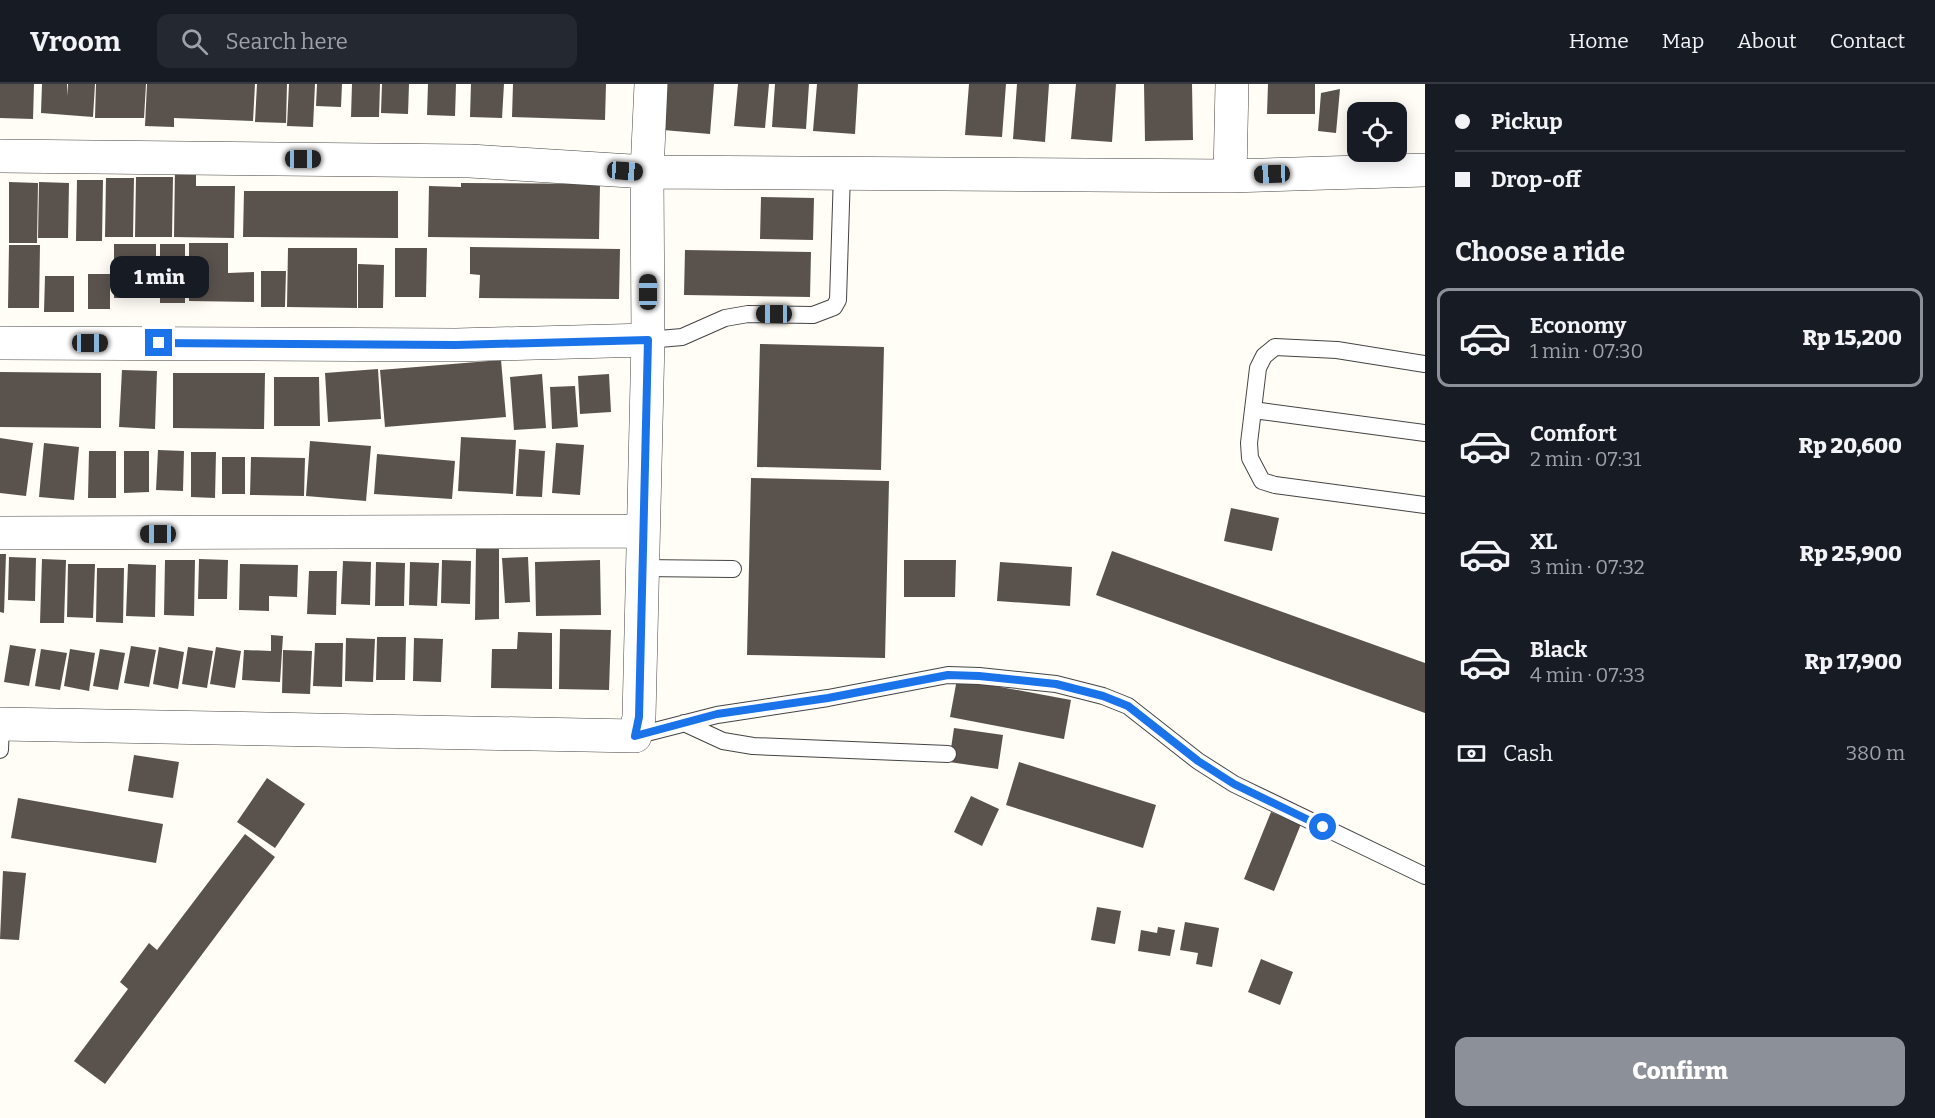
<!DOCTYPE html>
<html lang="en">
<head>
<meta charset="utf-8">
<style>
	body { margin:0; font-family:Bitter,serif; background:#242831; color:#f1f3f6; height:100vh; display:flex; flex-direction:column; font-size:22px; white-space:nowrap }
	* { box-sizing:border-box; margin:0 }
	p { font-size:20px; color:#9ea1a6 }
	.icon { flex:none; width:33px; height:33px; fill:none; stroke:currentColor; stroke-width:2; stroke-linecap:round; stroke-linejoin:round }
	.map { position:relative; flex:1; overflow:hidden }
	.side { display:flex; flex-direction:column; background:#171b24; width:510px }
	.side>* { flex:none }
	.guide { display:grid; align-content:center; height:132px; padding:0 30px; background:#171b24 }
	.controls { position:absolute; left:1347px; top:18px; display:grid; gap:12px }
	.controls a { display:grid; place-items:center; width:60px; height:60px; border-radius:12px; background:#171b24; box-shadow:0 3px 15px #0003; font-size:30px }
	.end { position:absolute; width:27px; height:27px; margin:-14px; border:8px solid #1a73e8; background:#fff; box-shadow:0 0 0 3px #fff }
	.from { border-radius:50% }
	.bubble { position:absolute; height:42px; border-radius:12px; background:#171b24; box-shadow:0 3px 15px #0003; font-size:20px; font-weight:800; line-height:42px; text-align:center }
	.car { position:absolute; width:18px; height:36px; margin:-18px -9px; border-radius:8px; box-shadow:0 0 4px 2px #0007; background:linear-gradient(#222 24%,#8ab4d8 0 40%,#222 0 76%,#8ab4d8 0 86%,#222 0) }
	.guide b { display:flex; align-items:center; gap:21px; height:57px; font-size:22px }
	.guide b+b { border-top:2px solid #363941 }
	.guide i { width:15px; height:15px; background:#f1f3f6 }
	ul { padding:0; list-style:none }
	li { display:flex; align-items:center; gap:18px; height:99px; margin:0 12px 9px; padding:0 18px; border:3px solid transparent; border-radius:12px }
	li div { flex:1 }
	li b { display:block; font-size:22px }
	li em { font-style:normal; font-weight:800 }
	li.active { border-color:#8c9099 }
	li>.icon { width:54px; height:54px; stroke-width:1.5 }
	h2 { padding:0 30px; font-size:27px; line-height:72px }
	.pay { display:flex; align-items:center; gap:15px; height:66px; padding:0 30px; font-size:22px }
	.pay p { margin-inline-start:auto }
	.cta { display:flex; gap:12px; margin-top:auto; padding:12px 30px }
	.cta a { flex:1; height:69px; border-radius:12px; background:#8c9099; color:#fff; font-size:24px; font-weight:800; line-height:69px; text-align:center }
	header { display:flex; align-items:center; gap:36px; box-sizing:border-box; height:84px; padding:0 30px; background:#171b24; border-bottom:2px solid #363941 }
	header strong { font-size:28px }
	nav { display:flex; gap:33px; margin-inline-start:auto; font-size:21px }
	.search { width:420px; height:54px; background:#242831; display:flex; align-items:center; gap:15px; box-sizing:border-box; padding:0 21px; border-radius:12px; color:#9ea1a6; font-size:22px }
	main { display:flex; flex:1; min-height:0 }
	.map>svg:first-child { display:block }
	.building { fill:#5a524d }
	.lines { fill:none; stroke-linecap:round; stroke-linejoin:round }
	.lane-casing { stroke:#444; stroke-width:18 }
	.street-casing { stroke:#444; stroke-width:34 }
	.lane { stroke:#fff; stroke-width:16 }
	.street { stroke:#fff; stroke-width:33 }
	.route { stroke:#1a73e8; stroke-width:8 }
</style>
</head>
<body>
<header>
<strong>Vroom</strong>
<div class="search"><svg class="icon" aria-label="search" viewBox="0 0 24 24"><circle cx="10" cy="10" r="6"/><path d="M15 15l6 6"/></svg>Search here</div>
<nav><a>Home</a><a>Map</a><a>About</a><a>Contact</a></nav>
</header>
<main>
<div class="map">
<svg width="1425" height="1034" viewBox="0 0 1425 1034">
	<rect width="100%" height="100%" fill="#fffdf5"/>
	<path class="building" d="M0,0H34L33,35L0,34Z
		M42,0H67V12L68,0H95L93,33L41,29Z
		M96,0H146L144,34H95Z
		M147,0H255L253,37L174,34V43L145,42Z
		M257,0H287L286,39L255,38Z
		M289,0H315L313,43L287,42Z
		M317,0H342L341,23L316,22Z
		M352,0H380L379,33H351Z
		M382,0H409L408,30L381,29Z
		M428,0H456L455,32L427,31Z
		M471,0H504L502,34L470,33Z
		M513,0H606L605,36L512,33Z
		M667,0H714L710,50L663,46Z
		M738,0H769L765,44L734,42Z
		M775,0H809L806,45L772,43Z
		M817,0H858L855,50L813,47Z
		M969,0H1006L1002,53L965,51Z
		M1017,0H1049L1045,58L1013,55Z
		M1076,0H1116L1112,58L1071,55Z
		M1144,0H1192L1193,56L1145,57Z
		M1268,0H1315V30H1267Z
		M1340,5L1336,49L1318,47L1321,9Z
		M175,82H196V102H235L234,154L174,153Z
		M136,93H173L172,153H135Z
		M106,94H134L133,153H105Z
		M77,96H103L102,157H76Z
		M9,98L38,99L37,159H9Z
		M39,98L69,99L68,154H38Z
		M461,99L600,100L599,155L428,153L429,102L461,103Z
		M244,107H398V154L243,153Z
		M761,113L814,114L813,156L760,155Z
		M189,159H228V189L254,188V218L189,217Z
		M114,160H156V214H114Z
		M160,160H185V219H160Z
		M9,161H40L39,224H8Z
		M470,163L620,165L619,215L479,214L480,191L470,190Z
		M288,164H357V224L287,223Z
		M395,164H427L426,213H395Z
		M685,166L811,168L810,213L684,211Z
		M358,180L384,181L383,224H358Z
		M261,187H286L285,223H261Z
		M88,190H110V225H88Z
		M45,192H74V228H44Z
		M760,260L884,263L881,386L757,383Z
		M501,276L506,333L385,343L380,286Z
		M378,285L381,335L328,338L325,289Z
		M122,286L157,287L155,345L119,343Z
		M0,288L101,289V344L0,343Z
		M173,289H265L264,345L173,344Z
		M542,290L546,344L514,346L510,293Z
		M609,290L611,328L580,330L578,292Z
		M274,293H319L320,342H274Z
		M575,302L578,343L552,345L550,303Z
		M461,353L516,356L513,410L458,407Z
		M0,354L33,359L26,412L0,409Z
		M310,357L371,362L366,417L306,412Z
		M44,359L79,363L74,416L39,413Z
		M556,359L584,361L580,411L552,409Z
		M519,365L545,367L542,413L516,412Z
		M158,366L184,367L183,407L156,406Z
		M89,367H116V414H88Z
		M124,367H149V408L124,409Z
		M191,368H216L215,414L191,413Z
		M377,370L455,377L452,415L374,410Z
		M222,373H245V410H222Z
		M251,373L305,374L304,412L250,411Z
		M751,394L889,397L885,574L747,571Z
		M1231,424L1279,434L1272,467L1224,457Z
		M476,465H499V535L475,536Z
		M1112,467L1425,579V629L1096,511Z
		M0,470H6L4,529L0,528Z
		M9,473L36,474L35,517L8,516Z
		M528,473L530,518L505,519L502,474Z
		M42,475L66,476L64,539H40Z
		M199,475L228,476L227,515H198Z
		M165,476H195L194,532L164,531Z
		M442,476L471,477L470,520L441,519Z
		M600,476L601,531L536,532L535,478Z
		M904,476H956L955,513H904Z
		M343,477L371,478L370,521L341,520Z
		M376,478L405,479L404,522H375Z
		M410,478L439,479L437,522L409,521Z
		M1000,478L1072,483L1070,522L997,517Z
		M68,480H95L93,534L67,533Z
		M128,480L156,481L155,533L126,532Z
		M240,480L298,481L297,513L269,512V527L239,526Z
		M97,484H124L123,539L96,538Z
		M309,487H337L336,531L307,530Z
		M560,545L611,546L609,606L559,605Z
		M518,548L552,549V605L491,604L492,565H517Z
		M271,551L283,552L280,598L242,596L244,566L271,567Z
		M377,553H406L405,596H376Z
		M346,554L375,555L373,598L345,597Z
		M414,554L443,555L441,598L413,597Z
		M315,559H343L342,603L313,602Z
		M10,561L36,565L29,602L4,598Z
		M131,562L156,566L149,603L124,599Z
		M159,563L184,568L178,605L153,600Z
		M188,563L213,567L207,604L182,600Z
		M216,563L241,567L235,604L210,600Z
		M41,565L67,569L60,606L35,602Z
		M70,565L95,569L89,607L64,602Z
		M100,565L125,569L118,606L93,602Z
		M283,566L312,567L310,610L282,609Z
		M957,595L1071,616L1064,655L950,633Z
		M954,644L1003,651L998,685L949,678Z
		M134,671L179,678L173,714L128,707Z
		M1019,678L1156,721L1143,764L1006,721Z
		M267,694L305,720L275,764L237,738Z
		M971,712L999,725L982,762L954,748Z
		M18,714L163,740L156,779L11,754Z
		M1271,728L1301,740L1274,807L1244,795Z
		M245,750L275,773L105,1000L74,977L128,905L120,898L149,859L157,866Z
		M3,787L26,789L19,856L0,855Z
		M1097,823L1121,827L1115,860L1091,856Z
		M1185,838L1219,844L1212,883L1196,880L1198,869L1180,866Z
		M1158,843L1175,846L1170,872L1138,867L1141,846L1157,849Z
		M1261,875L1293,888L1280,921L1248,908Z"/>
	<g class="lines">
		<g class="lane-casing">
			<path id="lane" d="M648,256L682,253L725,234L748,230L813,231L834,223L838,216L842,89
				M1425,280L1337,266L1275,263L1264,272L1258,284L1249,359L1250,374L1262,397L1275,401L1425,421
				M1253,326L1425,349
				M641,484L733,485
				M684,639L723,657L753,662L948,670
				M635,652L717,631L828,614L948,591L979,592L1056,600L1103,612L1128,622L1198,677L1234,700L1425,792
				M0,666L1,640"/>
		</g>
		<g class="street-casing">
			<path id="street" d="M0,72L470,77L647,88L1230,92L1425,86
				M1230,92L1232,0
				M0,259L456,261L648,256
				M0,449L643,447
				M0,640L635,652L639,633L648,256L647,88L651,0"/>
		</g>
		<use href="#lane" class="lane"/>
		<use href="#street" class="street"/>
	</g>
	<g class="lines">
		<path class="route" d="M159,259L456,261L648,256L639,633L635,652L717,630L828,614L948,591L979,592L1056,600L1103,612L1128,622L1198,677L1234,700L1323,743"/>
	</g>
</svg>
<div class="controls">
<a><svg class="icon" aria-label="locate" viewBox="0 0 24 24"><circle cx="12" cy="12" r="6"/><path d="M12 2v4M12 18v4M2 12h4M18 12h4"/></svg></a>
</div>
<i class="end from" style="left:1323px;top:743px"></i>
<i class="end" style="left:159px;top:259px"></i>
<div class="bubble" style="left:110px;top:172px;width:99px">1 min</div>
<i class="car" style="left:303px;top:75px;rotate:90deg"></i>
<i class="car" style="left:625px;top:87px;rotate:94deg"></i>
<i class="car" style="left:1272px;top:90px;rotate:268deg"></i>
<i class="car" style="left:648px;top:208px;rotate:0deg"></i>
<i class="car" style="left:774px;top:230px;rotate:270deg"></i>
<i class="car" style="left:90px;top:259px;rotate:90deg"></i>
<i class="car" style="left:158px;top:450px;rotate:270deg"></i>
</div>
<section class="side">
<div class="guide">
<b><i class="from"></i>Pickup</b>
<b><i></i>Drop-off</b>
</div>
<h2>Choose a ride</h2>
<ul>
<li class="active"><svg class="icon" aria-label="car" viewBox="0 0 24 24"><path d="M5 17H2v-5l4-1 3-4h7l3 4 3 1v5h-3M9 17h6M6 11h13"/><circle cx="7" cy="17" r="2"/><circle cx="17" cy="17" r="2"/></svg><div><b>Economy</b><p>1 min · 07:30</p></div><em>Rp 15,200</em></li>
<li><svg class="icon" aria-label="car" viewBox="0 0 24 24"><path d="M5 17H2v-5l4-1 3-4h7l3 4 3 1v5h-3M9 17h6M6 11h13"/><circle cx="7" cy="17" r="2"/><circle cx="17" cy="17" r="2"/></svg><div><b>Comfort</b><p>2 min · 07:31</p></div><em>Rp 20,600</em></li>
<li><svg class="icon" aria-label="car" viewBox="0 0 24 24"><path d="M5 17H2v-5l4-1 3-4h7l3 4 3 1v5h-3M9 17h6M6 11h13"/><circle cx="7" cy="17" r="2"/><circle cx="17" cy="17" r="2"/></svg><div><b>XL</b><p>3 min · 07:32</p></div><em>Rp 25,900</em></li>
<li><svg class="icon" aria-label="car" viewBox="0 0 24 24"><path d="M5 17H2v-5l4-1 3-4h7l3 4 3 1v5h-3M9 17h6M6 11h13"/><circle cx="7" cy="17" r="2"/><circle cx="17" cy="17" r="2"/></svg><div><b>Black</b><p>4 min · 07:33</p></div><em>Rp 17,900</em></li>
</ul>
<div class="pay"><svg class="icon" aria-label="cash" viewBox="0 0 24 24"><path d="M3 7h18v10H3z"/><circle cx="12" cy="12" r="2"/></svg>Cash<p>380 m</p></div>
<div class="cta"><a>Confirm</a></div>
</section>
</main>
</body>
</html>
